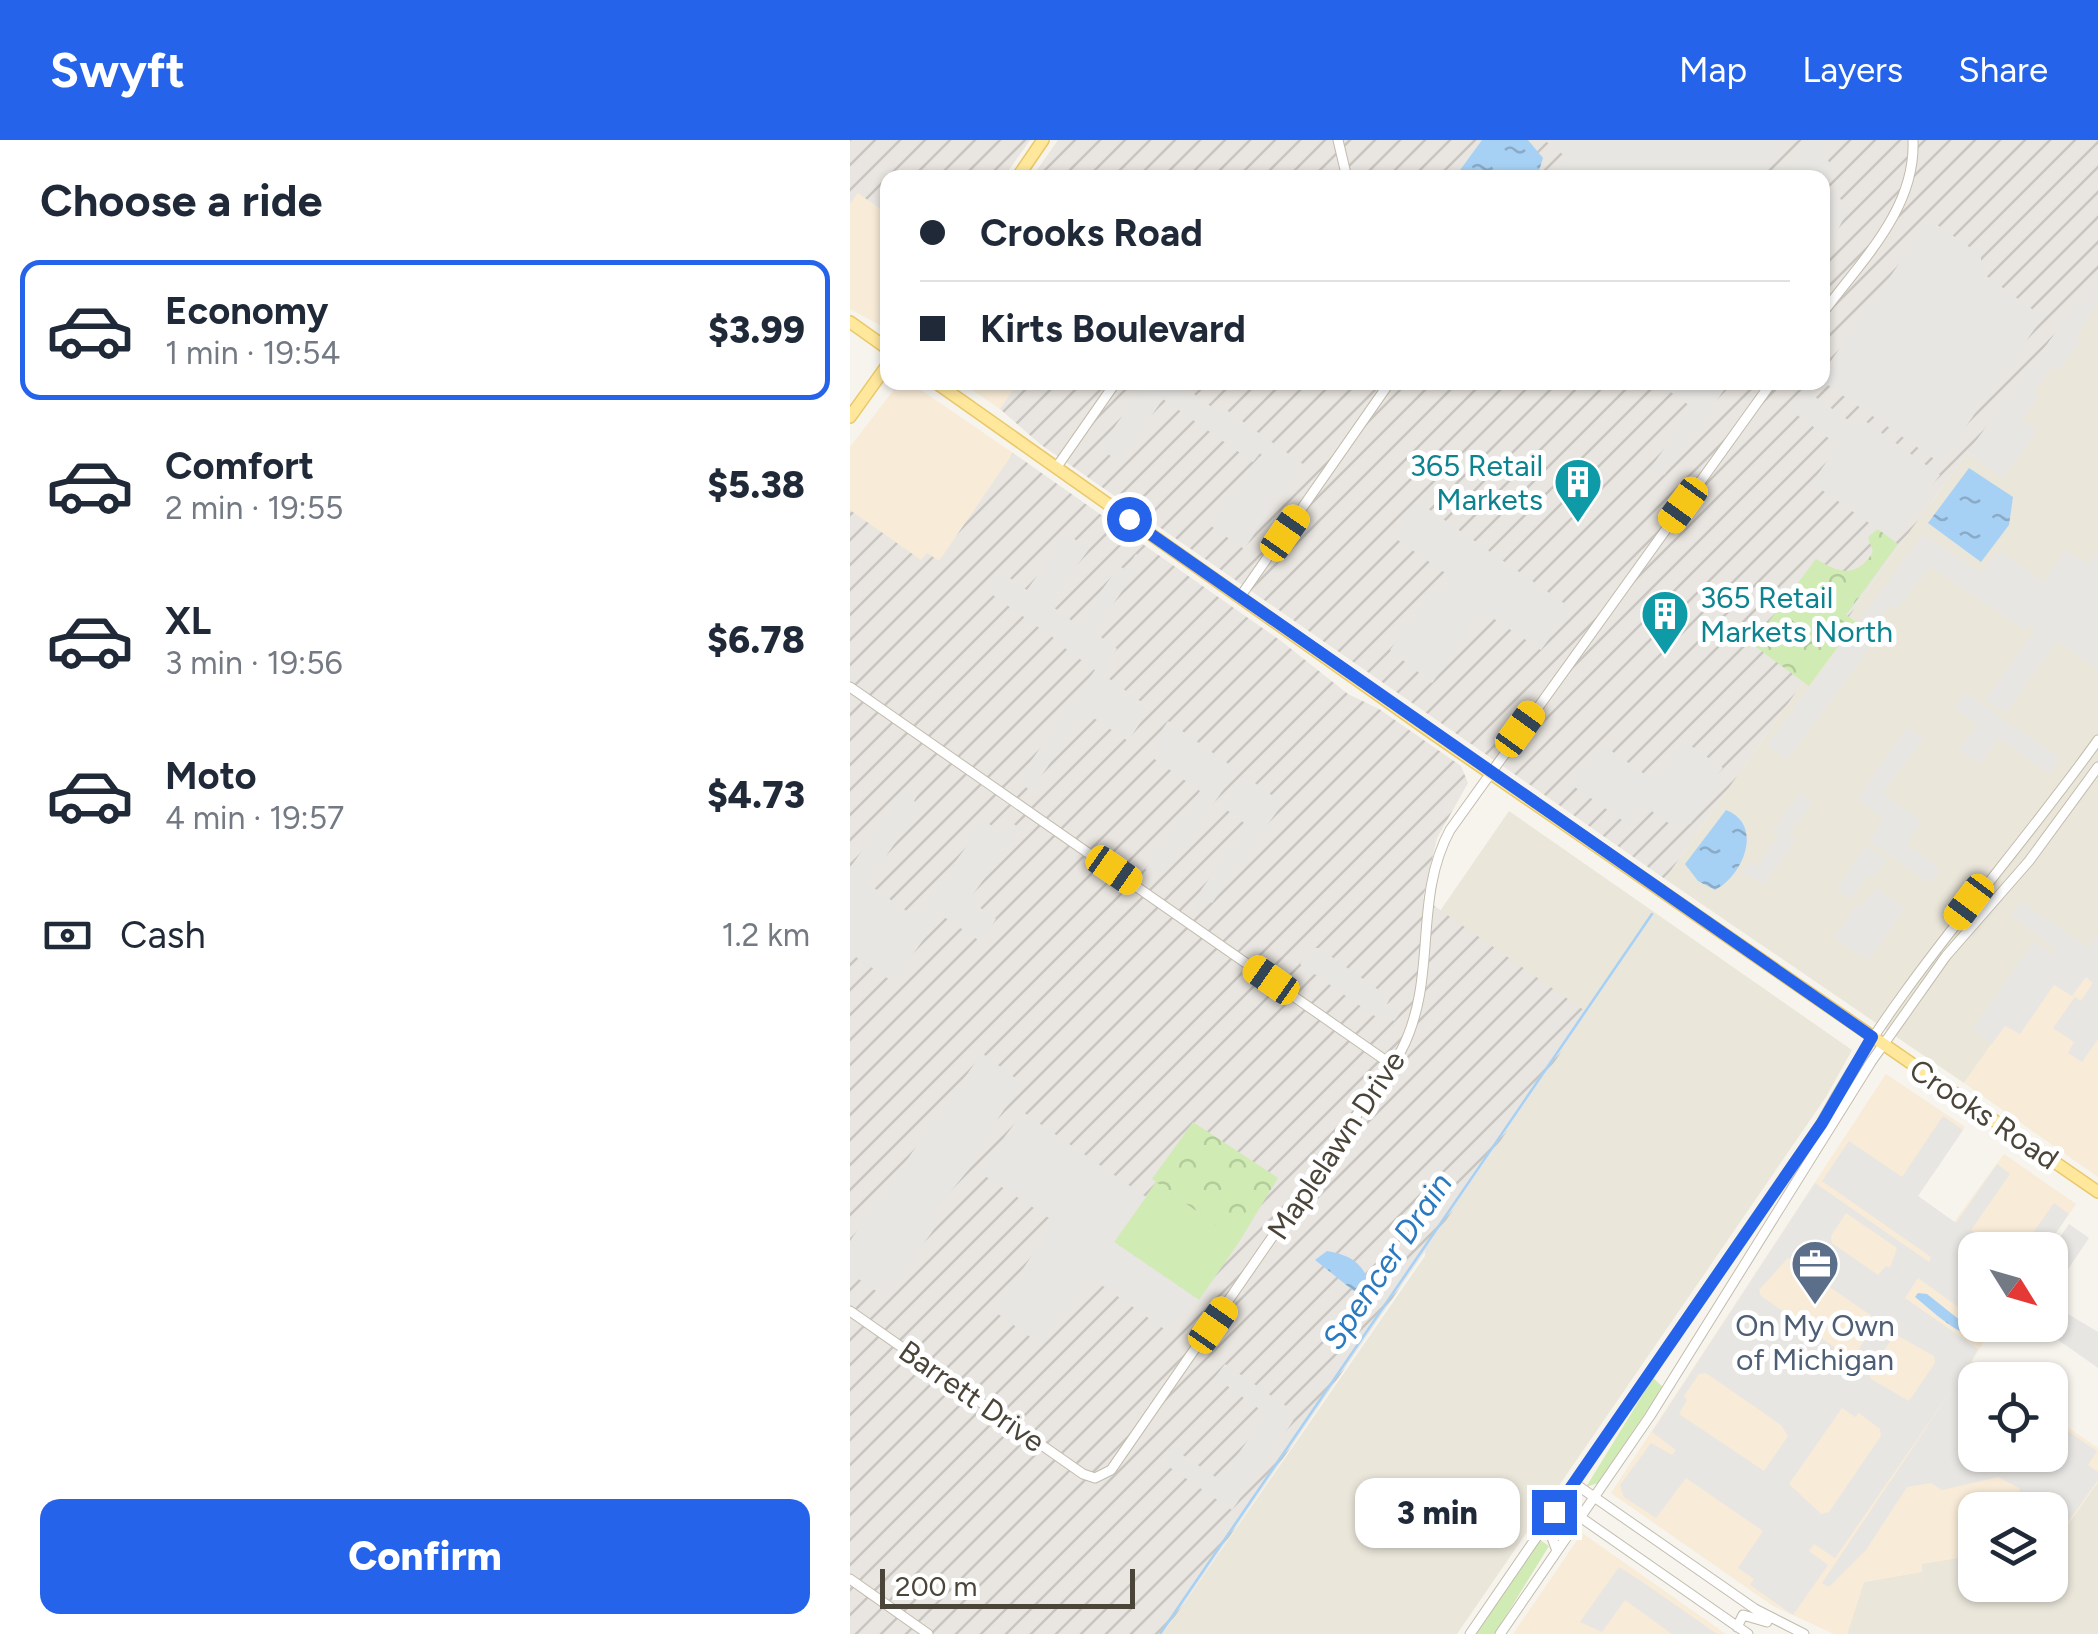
<!DOCTYPE html>
<html lang="en">
<head>
<meta charset="utf-8">
<style>
	body { margin:0; font-family:Figtree,sans-serif; background:#f2f2f3; color:#1f2937; height:100vh; display:flex; flex-direction:column; font-size:38px; white-space:nowrap }
	* { box-sizing:border-box; margin:0 }
	p { font-size:32px; color:#747a83 }
	.icon { flex:none; width:55px; height:55px; fill:none; stroke:currentColor; stroke-width:2; stroke-linecap:round; stroke-linejoin:round }
	.map { position:relative; flex:1; overflow:hidden }
	.details { display:flex; flex-direction:column; background:#fff; width:850px }
	.details>* { flex:none }
	.top-card { position:absolute; left:30px; top:30px; width:950px; height:220px; border-radius:20px; box-shadow:0 2px 8px #0004; display:grid; align-content:center; height:220px; padding:0 40px; background:#fff }
	.needle { width:65px; rotate:127deg }
	.fabs { position:absolute; left:1108px; top:1092px; display:grid; gap:20px }
	.fabs a { display:grid; place-items:center; width:110px; height:110px; border-radius:20px; background:#fff; box-shadow:0 2px 8px #0004; font-size:50px }
	.scale { position:absolute; left:30px; bottom:25px; width:255px; box-sizing:border-box; padding-left:10px; border:5px solid #4b4539; border-top:0; font-size:28px; line-height:35px; white-space:nowrap; color:#4b4539; -webkit-text-stroke:8px #fff; paint-order:stroke }
	.end { position:absolute; width:45px; height:45px; margin:-22px; border:12px solid #2563eb; background:#fff; box-shadow:0 0 0 5px #fff }
	.from { border-radius:50% }
	.bubble { position:absolute; height:70px; border-radius:20px; background:#fff; box-shadow:0 2px 8px #0004; font-size:32px; font-weight:800; line-height:70px; text-align:center }
	.car { position:absolute; width:30px; height:60px; margin:-30px -15px; border-radius:12px; box-shadow:0 0 8px 2px #0007; background:linear-gradient(#f5c518 24%,#345 0 40%,#f5c518 0 76%,#345 0 86%,#f5c518 0) }
	.top-card b { display:flex; align-items:center; gap:35px; height:95px; font-size:38px }
	.top-card b+b { border-top:2px solid #e0e1e3 }
	.top-card i { width:25px; height:25px; background:#1f2937 }
	ul { padding:0; list-style:none }
	li { display:flex; align-items:center; gap:30px; height:140px; margin:0 20px 15px; padding:0 20px; border:5px solid transparent; border-radius:20px }
	li div { flex:1 }
	li b { display:block; font-size:38px }
	li em { font-style:normal; font-weight:800 }
	li.active { border-color:#2563eb }
	li>.icon { width:90px; height:90px; stroke-width:1.5 }
	h2 { padding:0 40px; font-size:45px; line-height:120px }
	.pay { display:flex; align-items:center; gap:25px; height:110px; padding:0 40px; font-size:38px }
	.pay p { margin-inline-start:auto }
	.cta { display:flex; gap:20px; margin-top:auto; padding:20px 40px }
	.cta a { flex:1; height:115px; border-radius:20px; background:#2563eb; color:#fff; font-size:40px; font-weight:800; line-height:115px; text-align:center }
	header { display:flex; align-items:center; gap:60px; box-sizing:border-box; height:140px; padding:0 50px; background:#2563eb; color:#fff }
	header strong { font-size:48px }
	nav { display:flex; gap:55px; margin-inline-start:auto; font-size:35px }
	main { display:flex; flex:1; min-height:0 }
	.map>svg:first-child { display:block }
	.residential { fill:#eae6da }
	.commercial { fill:#f8ebd7 }
	.industrial { fill:url(#industrial-furrows) }
	.grass { fill:#d0ebb4 }
	.forest { fill:url(#forest-crowns) }
	.parking { fill:#e8e6e3; fill-rule:evenodd }
	.water { fill:url(#water-ripples) }
	.lines { fill:none; stroke-linecap:round; stroke-linejoin:round }
	.stream { stroke:#a7d1f4; stroke-width:2.5 }
	.minor-casing { stroke:#c3bcad; stroke-width:11 }
	.major-casing { stroke:#e9c867; stroke-width:14 }
	.minor { stroke:#fff; stroke-width:9 }
	.major { stroke:#ffe79c; stroke-width:11 }
	.route { stroke:#2563eb; stroke-width:12 }
	.labels { text-anchor:middle; dominant-baseline:central; stroke-width:10; stroke-linejoin:round; paint-order:stroke }
	.culture-label { font-size:30px; fill:#0d838f; stroke:#fff; text-anchor:end }
	.street-label { font-size:30px; fill:#4b4539; stroke:#fff }
	.service-label { font-size:30px; fill:#4e5e75; stroke:#fff }
	.water-label { font-size:32px; font-style:italic; fill:#2b79be; stroke:#fff }
</style>
</head>
<body>
<header>
<strong>Swyft</strong>
<nav><a>Map</a><a>Layers</a><a>Share</a></nav>
</header>
<main>
<section class="details">
<h2>Choose a ride</h2>
<ul>
<li class="active"><svg class="icon" aria-label="car" viewBox="0 0 24 24"><path d="M5 17H2v-5l4-1 3-4h7l3 4 3 1v5h-3M9 17h6M6 11h13"/><circle cx="7" cy="17" r="2"/><circle cx="17" cy="17" r="2"/></svg><div><b>Economy</b><p>1 min · 19:54</p></div><em>$3.99</em></li>
<li><svg class="icon" aria-label="car" viewBox="0 0 24 24"><path d="M5 17H2v-5l4-1 3-4h7l3 4 3 1v5h-3M9 17h6M6 11h13"/><circle cx="7" cy="17" r="2"/><circle cx="17" cy="17" r="2"/></svg><div><b>Comfort</b><p>2 min · 19:55</p></div><em>$5.38</em></li>
<li><svg class="icon" aria-label="car" viewBox="0 0 24 24"><path d="M5 17H2v-5l4-1 3-4h7l3 4 3 1v5h-3M9 17h6M6 11h13"/><circle cx="7" cy="17" r="2"/><circle cx="17" cy="17" r="2"/></svg><div><b>XL</b><p>3 min · 19:56</p></div><em>$6.78</em></li>
<li><svg class="icon" aria-label="car" viewBox="0 0 24 24"><path d="M5 17H2v-5l4-1 3-4h7l3 4 3 1v5h-3M9 17h6M6 11h13"/><circle cx="7" cy="17" r="2"/><circle cx="17" cy="17" r="2"/></svg><div><b>Moto</b><p>4 min · 19:57</p></div><em>$4.73</em></li>
</ul>
<div class="pay"><svg class="icon" aria-label="cash" viewBox="0 0 24 24"><path d="M3 7h18v10H3z"/><circle cx="12" cy="12" r="2"/></svg>Cash<p>1.2 km</p></div>
<div class="cta"><a>Confirm</a></div>
</section>
<div class="map">
<svg width="1248" height="1494" viewBox="0 0 1248 1494">
	<defs>
		<pattern id="industrial-furrows" width="10" height="10" patternUnits="userSpaceOnUse" patternTransform="scale(2.5)"><rect width="10" height="10" fill="#e9e5e0"/><path d="M-1 1l2-2M0 10L10 0M9 11l2-2" fill="none" stroke="#c9c6c1"/></pattern>
		<pattern id="forest-crowns" width="20" height="18" patternUnits="userSpaceOnUse" patternTransform="scale(2.5)"><rect width="20" height="18" fill="#d0ebb4"/><path d="M2 6a3 3 0 1 1 6 0M12 15a3 3 0 1 1 6 0" fill="none" stroke="#b4cb9c"/></pattern>
		<pattern id="water-ripples" width="26" height="14" patternUnits="userSpaceOnUse" patternTransform="scale(2.5)"><rect width="26" height="14" fill="#a7d1f4"/><path d="M2 4q2-2 4 0t4 0M15 11q2-2 4 0t4 0" fill="none" stroke="#8aabc7"/></pattern>
	</defs>
	<rect width="100%" height="100%" fill="#f6f4ec"/>
	<path class="residential" d="M1248,135V845L1204,816L1114,943L815,739L1033,428Z
		M659,671L1002,910L976,957L607,1494H313L575,1116L590,771Z
		M1248,1342V1494H997L1014,1442L1071,1432V1424L1125,1415V1445H1200V1410Z"/>
	<path class="commercial" d="M8,53L37,74V189L0,169V64Z
		M49,243H61L163,313L89,421H71L0,370V307Z
		M112,243H168L150,269Z
		M1204,815L1248,845V1037L1114,943Z
		M1036,934L1115,987L1068,1056L1104,1082L1154,1014L1226,1064L1194,1110H1125V1185H1144L1122,1221L1149,1240H1125V1315H1200V1275L1248,1308V1342L1200,1410V1370H1125V1415L1072,1424V1432L1014,1442L997,1494H984L923,1466L761,1353Z
		M732,1393L876,1494H663Z"/>
	<path class="industrial" d="M0,0H180L154,37L38,38L37,74L8,53L0,64Z
		M208,0H1248V135L1033,428L815,739L190,304L150,269L168,242H972V38L182,37Z
		M163,313L431,501L498,554L529,569L611,626L618,643L587,698L573,758L738,873L313,1494H0V370L71,420L77,413L89,421Z"/>
	<path class="grass" d="M306,1042L389,1102L349,1160L264,1102Z
		M803,1238L813,1247L748,1343L736,1347Z
		M690,1400L699,1406L649,1487L644,1494H626Z"/>
	<path class="forest" d="M1028,389L1048,404L996,475L1006,482L959,546L902,504L966,419C989,433 1006,439 1023,412L1018,397Z
		M343,982L428,1038L389,1102L302,1039Z"/>
	<path class="parking" d="M694,0H937L912,37L700,38L715,16Z
		M955,0H981L972,14L983,26L973,42L972,38L929,37Z
		M973,46L1000,66L979,107L973,102Z
		M1080,80L1131,115V132L1193,177L1090,323L972,241L973,232Z
		M1248,135V165L1226,196L1231,201L1209,230L1203,226L1184,252L1189,257L1172,279L1187,291L1153,339L1117,313Z
		M295,243H329L371,274L375,269L453,324L394,409L361,386L409,317L416,320L410,313L403,322L313,259L269,322L250,308Z
		M808,243H879L814,335L802,326L843,268Z
		M954,249L1005,285L1011,278L1090,335L1042,399L962,343L988,305L939,269Z
		M567,361L721,468L691,510L632,471L582,543L540,510L580,453L591,451L601,437L542,396Z
		M217,394L239,409L199,464L225,483L211,503L137,451L151,432L177,450Z
		M1073,394L1131,432L1148,411L1194,442L1215,410L1237,423L1248,412V530L1207,501L1156,573L1135,560L1186,488L1180,484L1175,490L1080,427L1047,469L1040,466L1015,500L1022,505L937,620L916,606Z
		M286,414L294,419L244,492L267,509L251,533L300,568L278,601L235,572L181,651L173,645L178,637L174,631L245,530L212,506L269,426L276,430Z
		M1115,552L1210,618L1200,634L1148,598L1130,624L1109,610L1127,584L1104,568Z
		M318,581L387,630L316,732L309,728L304,735L295,729L350,651L303,618L309,610L302,605Z
		M1057,586L1073,598L1033,653L1072,682L1056,704L1090,728L1081,744L1019,701L1033,678L1007,659Z
		M834,601L873,628L868,634L873,639L840,684L834,680L827,689L793,665L779,685L722,645L750,603L803,640Z
		M395,636L433,663L362,763L356,759L349,768L342,763L397,685L373,667Z
		M53,651L67,656L64,661L71,666L17,743L65,777L135,681L152,693L162,683L170,688L119,760L146,779L131,802L91,775L43,842L0,813V728Z
		M949,653L963,662L939,694L946,700L914,745L893,733L900,721L908,726L928,696L922,691Z
		M1016,705L1037,720L1024,738L1018,735L1001,759L986,750Z
		M1026,748L1055,768L1018,821L984,798L1008,763L1013,766Z
		M1171,761L1238,808L1248,794V899L1232,922L1218,913L1224,902L1203,888L1225,857L1231,861L1243,843L1236,837L1222,856L1204,845L1170,894L1155,886L1142,904L1122,890L1184,801L1204,815L1207,810L1160,776Z
		M461,808H469L540,858L537,864L550,873L544,881L533,873L529,879L450,824Z
		M132,913L172,943L128,1008L119,1029L79,1078L87,1085L35,1157L0,1133V1101Z
		M173,972L296,1057L264,1102L349,1160L317,1191L240,1137L190,1204L144,1171L205,1082L129,1032Z
		M1093,976L1113,990L1068,1056L1106,1083L1147,1024L1160,1034L1121,1090L1150,1110H1125V1179L1068,1138L1055,1158L1128,1209L1119,1225L1142,1240H1125V1315H1200V1279L1247,1311L1238,1325L1248,1332V1340L1200,1407V1370H1173L1169,1348L1148,1337L1092,1350L1081,1343L1057,1347L1016,1410L979,1447L972,1443L1107,1242L985,1418L964,1404L959,1411L978,1425L943,1475L900,1445L904,1439L888,1428L913,1391L836,1338L806,1378L774,1357L770,1345L801,1303L822,1315L826,1310L802,1292L965,1043L1079,1122L1081,1117L972,1041L999,1001L1052,1037ZM996,1073L1047,1108L1040,1128L1036,1126L1028,1135L982,1103L981,1096ZM938,1118L1026,1179L1006,1215L994,1214L911,1156L909,1150ZM1045,1194L1084,1216L1085,1223L1059,1261L1021,1239L1019,1232ZM856,1233L931,1285L938,1296L914,1331L829,1274L837,1260L834,1256L849,1234ZM992,1268L1005,1277L1009,1273L1030,1289L1031,1296L979,1372L971,1374L939,1344Z
		M1204,1063L1219,1074L1194,1110H1171Z
		M1219,1084L1239,1098L1200,1156V1112Z
		M1200,1163L1248,1192V1228L1187,1185H1200Z
		M375,1224L442,1270L437,1276L443,1281L382,1370L309,1320L321,1307L370,1340L416,1274L365,1237Z
		M769,1427L791,1441L867,1494H822L775,1460L752,1492L730,1482Z"/>
	<path class="water" d="M632,0H678L693,18L687,37H605Z
		M1119,328L1163,357L1159,385L1131,422L1078,383Z
		M876,670C913,684 895,734 865,750L848,741L835,724Z
		M477,1111C499,1115 511,1121 519,1142L510,1156L465,1120Z
		M1068,1153L1077,1154L1131,1197C1111,1199 1081,1170 1065,1157Z"/>
	<g class="lines">
		<path class="stream" d="M310,1494L802,774"/>
		<g class="minor-casing">
			<path id="minor" d="M488,0L497,38
				M972,174C1011,121 1066,69 1063,0
				M206,328L266,242
				M390,457L540,242
				M0,547L542,925
				M0,1171L233,1334L245,1338L261,1330L551,911C589,838 562,760 600,690L922,242
				M724,1343L905,1469L954,1494
				M710,1363L898,1494
				M690,1392L701,1395L707,1411
				M0,1439L78,1494
				M887,1487L893,1475L917,1482
				M620,1494L971,983C1047,843 1156,729 1248,600
				M650,1494L800,1276L1021,922L1096,816L1179,721L1248,627"/>
		</g>
		<g class="major-casing">
			<path id="major" d="M167,38L193,0
				M0,182L38,209
				M85,242L585,595L1248,1052
				M0,277L38,224"/>
		</g>
		<use href="#minor" class="minor"/>
		<use href="#major" class="major"/>
	</g>
	<g class="lines">
		<path class="route" d="M279,379L1022,897L972,983L704,1372"/>
	</g>
	<defs>
		<g id="building-pin" transform="scale(2.5)"><path d="M0 17L-7.5 6A9.5 9.5 0 1 1 7.5 6Z" fill="#0f9aa8" stroke="#fff"/><path d="M-4-6H4V6H1V3H-1V6H-4ZM-2.5-4.3h1.7v1.8h-1.7ZM.8-4.3h1.7v1.8H.8ZM-2.5-1h1.7V.8h-1.7ZM.8-1h1.7V.8H.8Z" fill="#fff"/></g>
		<g id="office-pin" transform="scale(2.5)"><path d="M0 17L-7.5 6A9.5 9.5 0 1 1 7.5 6Z" fill="#5c6f8a" stroke="#fff"/><path d="M-6-3h4V-5.5h4V-3h4V5H-6ZM-1-4.5V-3h2v-1.5ZM-6 0V1H6V0Z" fill="#fff"/></g>
	</defs>
	<g fill-rule="evenodd">
		<use href="#building-pin" x="728" y="342"/>
		<use href="#building-pin" x="815" y="474"/>
		<use href="#office-pin" x="965" y="1124"/>
	</g>
	<g class="labels">
		<g class="culture-label">
			<text x="693" y="325">365 Retail<tspan x="693" dy="34">Markets</tspan></text>
			<text x="850" y="457" text-anchor="start">365 Retail<tspan x="850" dy="34">Markets North</tspan></text>
		</g>
		<g class="street-label">
			<text transform="translate(1134 974) rotate(34)">Crooks Road</text>
			<text transform="translate(486 1005) rotate(-56)">Maplelawn Drive</text>
			<text transform="translate(122 1256) rotate(35)">Barrett Drive</text>
		</g>
		<g class="service-label">
			<text x="965" y="1185">On My Own<tspan x="965" dy="34">of Michigan</tspan></text>
		</g>
		<g class="water-label">
			<text transform="translate(537 1121) rotate(-56)">Spencer Drain</text>
		</g>
	</g>
</svg>
<div class="fabs">
<a><svg class="needle" viewBox="-14 -14 28 28"><path d="M0-13l5 13h-10z" fill="#e53935"/><path d="M0 13l5-13h-10z" fill="#747a83"/></svg></a>
<a><svg class="icon" aria-label="locate" viewBox="0 0 24 24"><circle cx="12" cy="12" r="6"/><path d="M12 2v4M12 18v4M2 12h4M18 12h4"/></svg></a>
<a><svg class="icon" aria-label="layers" viewBox="0 0 24 24"><path d="M12 4l9 5-9 5-9-5zM3 14l9 5 9-5"/></svg></a>
</div>
<div class="scale">200 m</div>
<i class="end from" style="left:279px;top:379px"></i>
<i class="end" style="left:704px;top:1372px"></i>
<div class="bubble" style="left:505px;top:1338px;width:165px">3 min</div>
<i class="car" style="left:833px;top:365px;rotate:216deg"></i>
<i class="car" style="left:435px;top:393px;rotate:35deg"></i>
<i class="car" style="left:670px;top:589px;rotate:36deg"></i>
<i class="car" style="left:264px;top:730px;rotate:125deg"></i>
<i class="car" style="left:1119px;top:762px;rotate:217deg"></i>
<i class="car" style="left:421px;top:840px;rotate:305deg"></i>
<i class="car" style="left:363px;top:1185px;rotate:35deg"></i>
<div class="top-card">
<b><i class="from"></i>Crooks Road</b>
<b><i></i>Kirts Boulevard</b>
</div>
</div>
</main>
</body>
</html>
